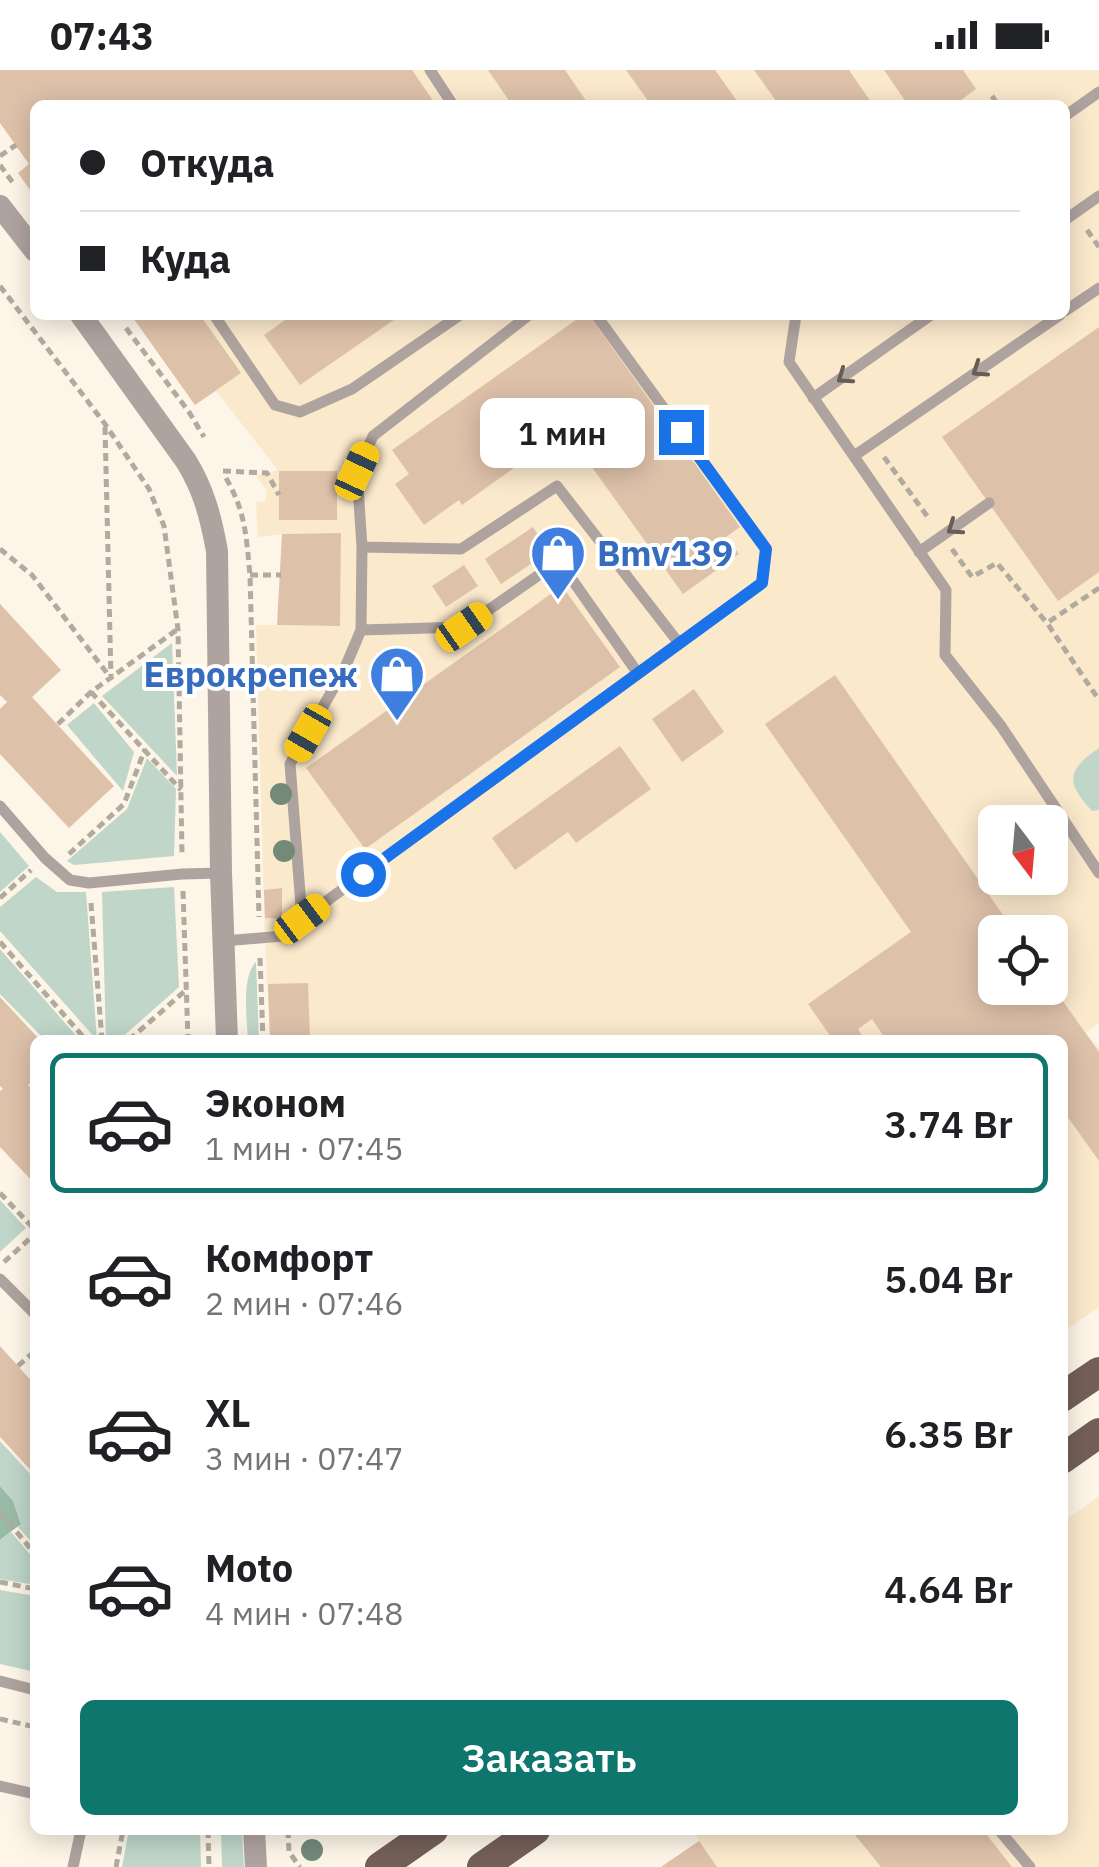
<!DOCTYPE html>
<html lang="ru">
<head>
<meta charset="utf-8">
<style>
	body { margin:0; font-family:"IBM Plex Sans",sans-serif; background:#f2f2f2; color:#202124; height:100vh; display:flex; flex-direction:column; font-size:38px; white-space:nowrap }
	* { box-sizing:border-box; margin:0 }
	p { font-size:32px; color:#757577 }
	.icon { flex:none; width:55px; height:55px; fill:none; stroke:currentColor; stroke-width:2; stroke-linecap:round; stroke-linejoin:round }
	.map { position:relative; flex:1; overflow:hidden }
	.sheet { position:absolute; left:30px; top:965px; width:1038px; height:800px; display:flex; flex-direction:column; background:#fff; border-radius:15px; box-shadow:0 5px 25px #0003 }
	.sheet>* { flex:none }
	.guide { position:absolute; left:30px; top:30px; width:1040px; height:220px; border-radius:15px; box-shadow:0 5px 25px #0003; display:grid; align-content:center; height:220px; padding:0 50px; background:#fff }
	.needle { width:65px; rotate:164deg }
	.fabs { position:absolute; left:978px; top:735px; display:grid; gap:20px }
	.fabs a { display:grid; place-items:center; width:90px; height:90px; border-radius:15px; background:#fff; box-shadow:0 5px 25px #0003; font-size:50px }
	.end { position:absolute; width:45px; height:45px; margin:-22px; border:12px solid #1a73e8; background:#fff; box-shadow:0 0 0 5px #fff }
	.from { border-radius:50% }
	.bubble { position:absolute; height:70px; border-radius:15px; background:#fff; box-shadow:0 5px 25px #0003; font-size:32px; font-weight:600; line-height:70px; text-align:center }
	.car { position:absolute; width:30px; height:60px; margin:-30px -15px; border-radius:12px; box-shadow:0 0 8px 2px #0007; background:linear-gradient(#f5c518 24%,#345 0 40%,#f5c518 0 76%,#345 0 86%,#f5c518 0) }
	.guide b { display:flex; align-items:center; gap:35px; height:95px; font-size:38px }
	.guide b+b { border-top:2px solid #e0e0e0 }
	.guide i { width:25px; height:25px; background:#202124 }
	ul { padding:18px 0 0; list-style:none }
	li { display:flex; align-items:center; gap:30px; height:140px; margin:0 20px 15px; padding:0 30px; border:5px solid transparent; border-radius:15px }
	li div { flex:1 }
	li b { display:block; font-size:38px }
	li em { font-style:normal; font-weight:600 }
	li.selected { border-color:#0f766e }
	li>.icon { width:90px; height:90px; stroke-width:1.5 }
	.primary-button { display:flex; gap:20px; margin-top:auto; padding:20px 50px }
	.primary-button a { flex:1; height:115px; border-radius:15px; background:#0f766e; color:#fff; font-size:40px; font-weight:600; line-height:115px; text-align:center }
	.status { display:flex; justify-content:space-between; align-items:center; height:70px; padding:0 50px; background:#fff; direction:ltr }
	.status svg { height:28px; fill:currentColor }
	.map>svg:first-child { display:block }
	.built { fill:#fbe9cc; fill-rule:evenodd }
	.green { fill:#bfd6c9 }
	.forest { fill:#98baa7 }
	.building { fill:#dec1a9 }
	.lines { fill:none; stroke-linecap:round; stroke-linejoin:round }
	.path { stroke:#b1aa9e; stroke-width:5; stroke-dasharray:8 5; stroke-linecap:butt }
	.lane { stroke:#afa39f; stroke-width:11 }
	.street { stroke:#afa39f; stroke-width:22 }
	.primary { stroke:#735f58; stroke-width:30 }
	.tree { fill:#738a79 }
	.oneway { stroke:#665d57 }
	.route { stroke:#1a73e8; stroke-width:12 }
	.labels { text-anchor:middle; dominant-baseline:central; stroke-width:8; stroke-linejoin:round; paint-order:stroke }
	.shop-label { font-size:35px; font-weight:bold; fill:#366cbe; stroke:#fff; text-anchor:start }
</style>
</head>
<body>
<div class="status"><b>07:43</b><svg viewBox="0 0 49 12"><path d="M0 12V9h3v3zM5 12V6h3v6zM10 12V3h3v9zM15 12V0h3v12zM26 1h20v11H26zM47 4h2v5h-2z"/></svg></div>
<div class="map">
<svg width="1099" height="1797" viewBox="0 0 1099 1797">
	<rect width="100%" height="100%" fill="#fdf5e7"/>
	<path class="built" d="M0,0H1099V952L1086,963L1099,979V1237L1063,1262L1062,970H270L265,869L256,555L340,556L341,463L282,464L258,467L256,432L265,431L267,421L256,406L278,400L216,321L195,335L131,245H1065V35H35V127L18,103L29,94L0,53ZM995,752H1050V808H995ZM995,862H1050V918H995Z
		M1099,1426V1797H661L699,1771L694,1760H1062L1063,1452Z"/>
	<path class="green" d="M172,573L177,706L102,626Z
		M94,633L134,682L123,721L67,655Z
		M1099,678V740L1092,741C1065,712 1067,700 1099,678Z
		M147,688L176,719L174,786L74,795L67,791L127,739Z
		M0,762L29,796L0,822Z
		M36,807L57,822H86L97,970L0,861V837Z
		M174,817L179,917L119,970H106L102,822Z
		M0,879L80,970H45L0,924Z
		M256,892L259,970H248C247,949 241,907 256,892Z
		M0,1130L26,1158L0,1182Z
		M0,1371L35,1409V1476L18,1457L21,1453L13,1431L0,1416Z
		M11,1462L35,1490V1515L0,1509V1470Z
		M0,1520L35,1526V1602L0,1594Z
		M129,1760H200L201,1797H122Z
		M221,1760H242L244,1797H222Z"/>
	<path class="forest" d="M0,1416L13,1431L21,1454L0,1470Z"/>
	<path class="building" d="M0,0H412L436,35H35V127L18,103L29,94L0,53Z
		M488,0H565L589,35H512Z
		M626,0H715L740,35H651Z
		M754,0H849L873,35H779Z
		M884,0H963L976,19L954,35H908Z
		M131,245H200L241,303L195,335Z
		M292,245H401L300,315L264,265Z
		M583,245H589L740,457L726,467L739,484L683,524L566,361L462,435L459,430L424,455L395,414L409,404L392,380Z
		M1099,257V502L1058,531L942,367Z
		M279,401H337V450H279Z
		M533,457L549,482L501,514L485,489Z
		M341,463L340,556L277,555L282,464Z
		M464,495L478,516L446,537L432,516Z
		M562,516L620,597L365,779L306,698Z
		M0,534L61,600L32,627L114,716L69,758L0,684V639L7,632L0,625Z
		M835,605L1015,862H995V918H1050V913L1099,982V1091L1067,1046L1062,1049V970H886L872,949L858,959L865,970H833L808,934L911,862L765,654Z
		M694,619L724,662L682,692L652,649Z
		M620,676L651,719L576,773L568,762L515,800L492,768Z
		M282,818V849L265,848L264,820Z
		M308,913L310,970H270L268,914Z
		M0,927L40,970H35V1009L28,1015L35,1023V1114L0,1077V1021L3,1019L0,1016Z
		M0,1276L35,1315V1405L0,1367Z
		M851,1760H983L1012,1797H881Z
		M699,1771L717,1797H661Z"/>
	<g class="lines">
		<path class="path" d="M992,26L998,35
			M0,86L16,75
			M0,95L13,113
			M1087,160L1099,177
			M0,216L105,354L149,419L164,456L178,559L182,785
			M126,258L189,342L204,367
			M105,357L111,609
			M884,387L930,450
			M223,401L267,403L279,425
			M226,408C246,443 246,466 250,505L259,847
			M0,479L32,505L110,607
			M952,479L972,507L997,493L1047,553
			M250,505H281
			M1099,518L1047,553L1099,630
			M91,622L181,720
			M58,654L91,622L178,559
			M69,784L124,734L145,679
			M183,821L188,970
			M0,828L31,800
			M91,833L102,970
			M0,872L86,970
			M260,888L263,970
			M129,970L186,920
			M0,1123L35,1160
			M4,1192L35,1164
			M18,1296L35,1281
			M0,1442L35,1484
			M0,1512L35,1519
			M0,1649L35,1657
			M208,1760L209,1797
			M288,1760L289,1782L300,1797
			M116,1797L123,1760"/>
		<path class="lane" d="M430,0L453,35
			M1065,46L1099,22
			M1065,150L1099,126
			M1065,241L1099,218
			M214,245L275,335L300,342L352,319L460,245
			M796,245L789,292L946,520L945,585L1001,656L1099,803
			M813,328L931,245
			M854,386L1060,245
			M362,477L461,479L557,416L678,572
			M919,482L989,433
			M361,560L464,557L559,491L637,602
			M0,736L45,788L70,810L89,813L182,804L221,803
			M302,849L290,694L344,600L361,560L362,477L357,401L373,366L529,245
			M224,871L283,866L302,849L762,513L766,479L596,245
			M0,1209L35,1244
			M0,1611L35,1620
			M0,1716L35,1724
			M999,1760L1030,1797
			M73,1797L81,1760"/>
		<path class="street" d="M0,136L35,181
			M81,245L186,391C204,420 211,448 217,481L221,803L227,970
			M254,1760L256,1797"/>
		<path class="primary" d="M1062,1327L1099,1302
			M1062,1389L1099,1363
			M380,1797L433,1760
			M482,1797L535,1760"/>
	</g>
	<g class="tree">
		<circle cx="281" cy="724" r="11"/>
		<circle cx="284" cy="781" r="11"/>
		<circle cx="312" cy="1780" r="11"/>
	</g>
	<defs><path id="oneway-chevron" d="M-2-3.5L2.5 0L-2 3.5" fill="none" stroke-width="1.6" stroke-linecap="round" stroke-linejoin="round" transform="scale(2.5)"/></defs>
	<g class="oneway">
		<use href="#oneway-chevron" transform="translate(979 300) rotate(146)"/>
		<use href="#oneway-chevron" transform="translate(844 307) rotate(145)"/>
		<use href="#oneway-chevron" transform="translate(954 458) rotate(145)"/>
	</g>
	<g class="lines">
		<path class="route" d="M363,804L762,513L766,479L681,362"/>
	</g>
	<defs>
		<g id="shop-pin" transform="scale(2.875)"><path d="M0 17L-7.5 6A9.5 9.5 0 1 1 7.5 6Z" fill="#3f7fe0" stroke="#fff"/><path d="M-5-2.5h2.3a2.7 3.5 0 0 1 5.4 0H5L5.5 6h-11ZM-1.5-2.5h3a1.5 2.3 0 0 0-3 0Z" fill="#fff"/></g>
	</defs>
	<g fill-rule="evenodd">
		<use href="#shop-pin" x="558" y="483"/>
		<use href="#shop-pin" x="397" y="604"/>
	</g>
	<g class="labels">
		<g class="shop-label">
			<text x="597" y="483">Bmv139</text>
			<text x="358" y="604" text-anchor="end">Еврокрепеж</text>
		</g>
	</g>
</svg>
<div class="fabs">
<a><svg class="needle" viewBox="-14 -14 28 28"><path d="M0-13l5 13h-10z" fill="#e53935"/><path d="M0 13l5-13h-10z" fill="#757577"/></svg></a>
<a><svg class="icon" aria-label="locate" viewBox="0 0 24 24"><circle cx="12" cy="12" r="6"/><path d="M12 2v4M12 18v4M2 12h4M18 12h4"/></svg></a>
</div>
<i class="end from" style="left:363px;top:804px"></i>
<i class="end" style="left:681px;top:362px"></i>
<div class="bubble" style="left:480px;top:328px;width:165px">1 мин</div>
<i class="car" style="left:357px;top:401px;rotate:25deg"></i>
<i class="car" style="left:464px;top:557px;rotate:55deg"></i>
<i class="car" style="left:308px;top:663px;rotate:210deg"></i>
<i class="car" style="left:302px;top:849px;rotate:53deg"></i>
<div class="guide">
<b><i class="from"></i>Откуда</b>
<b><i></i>Куда</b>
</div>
<section class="sheet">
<ul>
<li class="selected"><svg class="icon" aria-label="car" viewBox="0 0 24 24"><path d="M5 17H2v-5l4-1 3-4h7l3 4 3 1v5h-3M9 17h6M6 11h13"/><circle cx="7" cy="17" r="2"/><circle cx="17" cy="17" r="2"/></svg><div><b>Эконом</b><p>1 мин · 07:45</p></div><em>3.74 Br</em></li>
<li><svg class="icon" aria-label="car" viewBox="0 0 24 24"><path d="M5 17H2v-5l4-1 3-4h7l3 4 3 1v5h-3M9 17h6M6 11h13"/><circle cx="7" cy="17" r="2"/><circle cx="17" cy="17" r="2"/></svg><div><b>Комфорт</b><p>2 мин · 07:46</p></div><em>5.04 Br</em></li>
<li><svg class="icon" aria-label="car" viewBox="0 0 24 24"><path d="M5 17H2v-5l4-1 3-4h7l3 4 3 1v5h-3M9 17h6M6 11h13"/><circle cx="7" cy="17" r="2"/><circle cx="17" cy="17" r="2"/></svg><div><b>XL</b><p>3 мин · 07:47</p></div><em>6.35 Br</em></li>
<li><svg class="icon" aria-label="car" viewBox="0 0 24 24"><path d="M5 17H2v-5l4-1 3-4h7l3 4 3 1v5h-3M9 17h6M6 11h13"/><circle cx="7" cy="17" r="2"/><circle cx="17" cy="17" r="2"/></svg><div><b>Moto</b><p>4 мин · 07:48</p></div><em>4.64 Br</em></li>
</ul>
<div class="primary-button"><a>Заказать</a></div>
</section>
</div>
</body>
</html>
